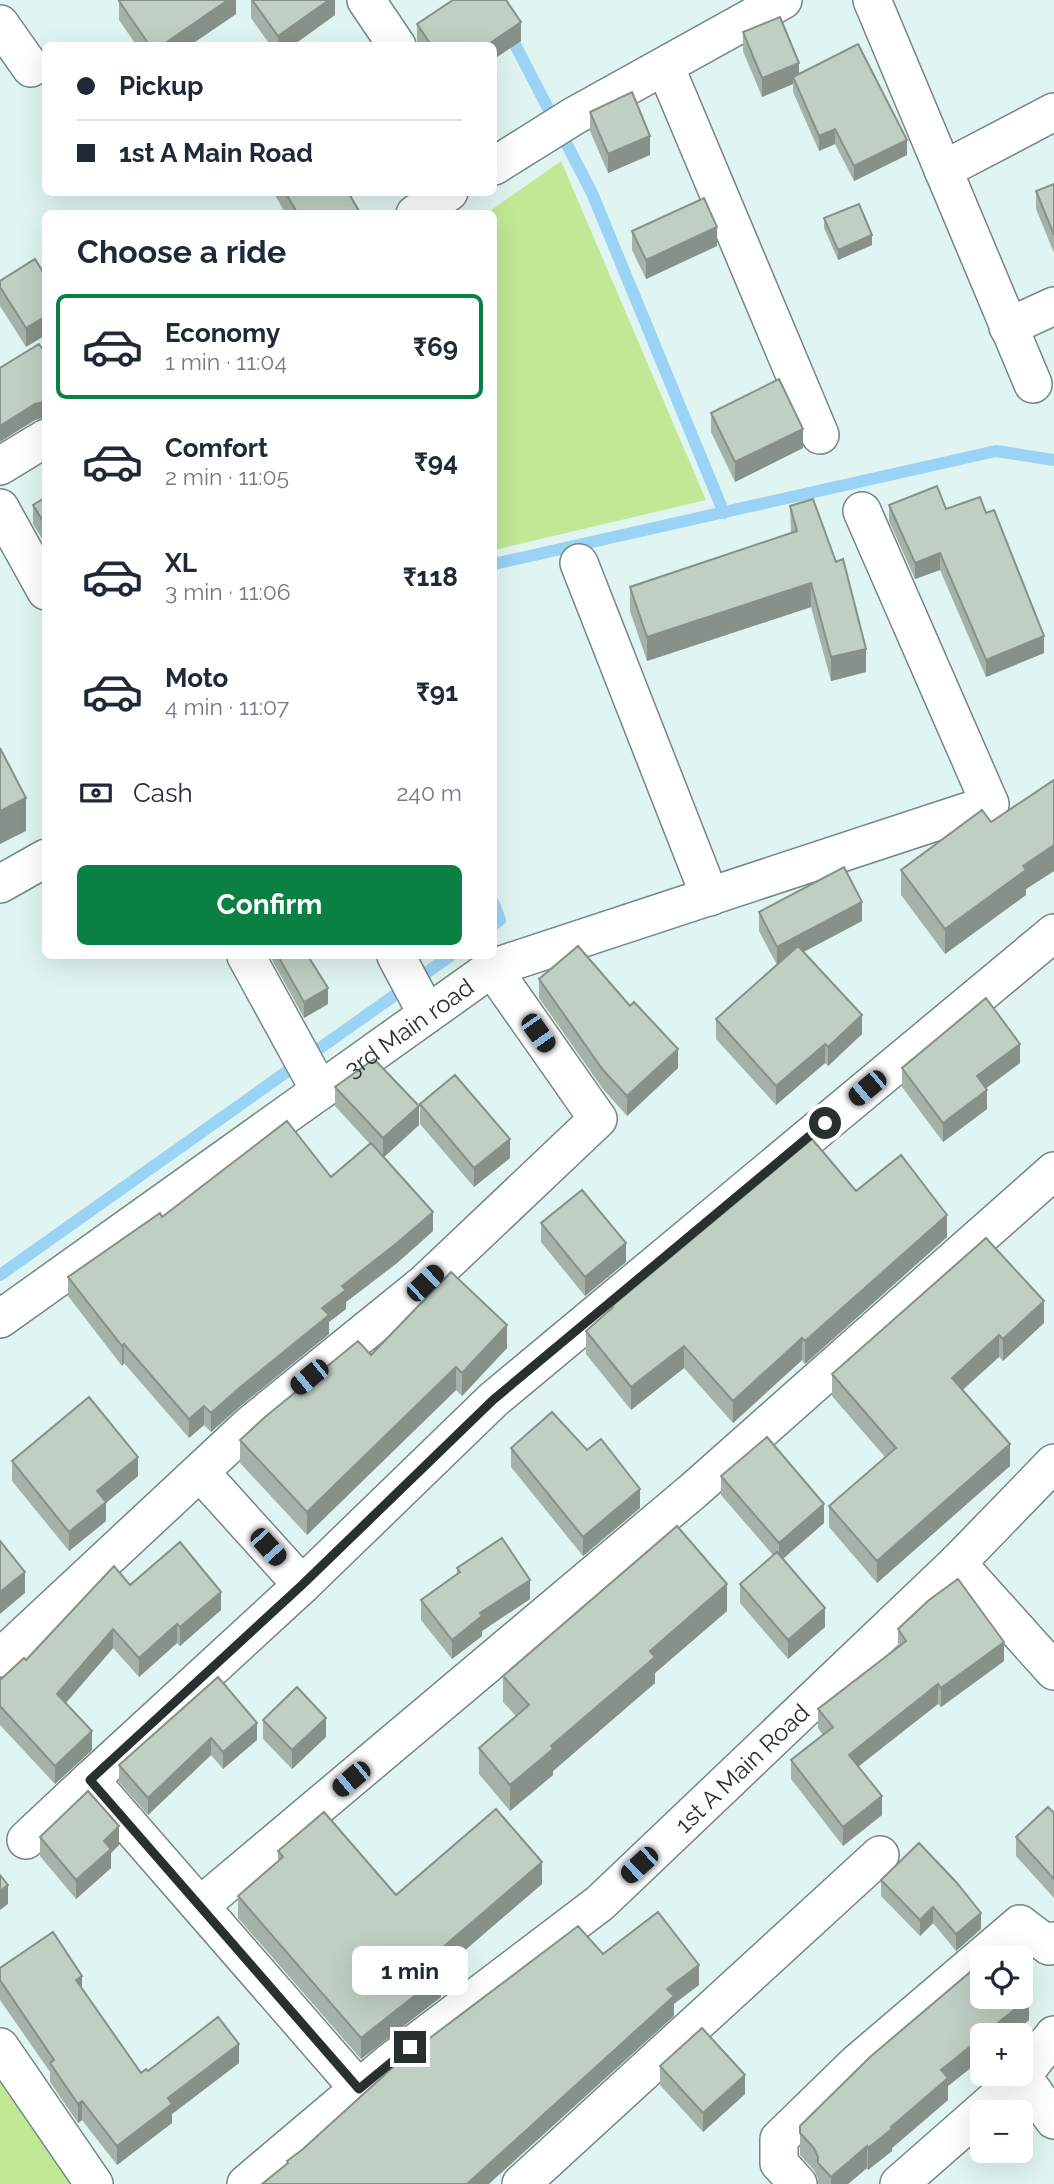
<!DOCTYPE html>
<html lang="en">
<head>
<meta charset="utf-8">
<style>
	body { margin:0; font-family:Raleway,sans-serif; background:#f2f2f3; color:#1f2937; height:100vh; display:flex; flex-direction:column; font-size:26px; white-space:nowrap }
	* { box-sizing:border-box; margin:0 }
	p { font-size:23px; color:#747a83 }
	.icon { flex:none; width:38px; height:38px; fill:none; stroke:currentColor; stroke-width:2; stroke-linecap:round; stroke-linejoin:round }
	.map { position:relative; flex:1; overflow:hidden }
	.sheet { position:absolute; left:42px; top:210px; width:455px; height:749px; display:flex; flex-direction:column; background:#fff; border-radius:10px; box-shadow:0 7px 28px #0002 }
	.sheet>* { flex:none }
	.hud { position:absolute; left:42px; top:42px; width:455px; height:154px; border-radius:10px; box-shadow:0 7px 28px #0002; display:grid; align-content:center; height:154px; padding:0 35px; background:#fff }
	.buttons { position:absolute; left:970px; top:1946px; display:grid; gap:14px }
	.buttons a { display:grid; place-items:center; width:63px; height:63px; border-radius:10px; background:#fff; box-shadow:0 7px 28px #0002; font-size:35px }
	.end { position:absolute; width:32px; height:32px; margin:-16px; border:9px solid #293130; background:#fff; box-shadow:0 0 0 4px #fff }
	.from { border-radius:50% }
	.bubble { position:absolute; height:49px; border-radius:10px; background:#fff; box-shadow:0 7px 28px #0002; font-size:23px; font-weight:700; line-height:49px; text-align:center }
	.car { position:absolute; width:21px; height:42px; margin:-21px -10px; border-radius:9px; box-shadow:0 0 5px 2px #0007; background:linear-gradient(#222 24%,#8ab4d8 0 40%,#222 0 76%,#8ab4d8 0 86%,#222 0) }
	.hud b { display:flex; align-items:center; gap:24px; height:66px; font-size:26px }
	.hud b+b { border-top:2px solid #e0e1e3 }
	.hud i { width:18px; height:18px; background:#1f2937 }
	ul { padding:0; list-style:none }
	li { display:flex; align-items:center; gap:21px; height:105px; margin:0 14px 10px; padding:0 21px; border:4px solid transparent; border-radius:10px }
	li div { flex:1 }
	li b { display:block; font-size:26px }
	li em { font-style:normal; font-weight:700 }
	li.on { border-color:#0b8043 }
	li>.icon { width:63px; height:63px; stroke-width:1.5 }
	h2 { padding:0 35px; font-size:32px; line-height:84px }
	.pay { display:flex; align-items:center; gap:18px; height:77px; padding:0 35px; font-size:26px }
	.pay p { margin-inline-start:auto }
	.cta { display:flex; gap:14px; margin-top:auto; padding:14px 35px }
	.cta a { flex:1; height:80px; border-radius:10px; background:#0b8043; color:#fff; font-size:28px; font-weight:700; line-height:80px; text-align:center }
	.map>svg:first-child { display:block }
	.green { fill:#c2e896 }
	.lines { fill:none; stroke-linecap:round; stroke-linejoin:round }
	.stream { stroke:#9ad3f6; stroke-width:12 }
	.street-casing { stroke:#738783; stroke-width:40 }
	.street { stroke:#fff; stroke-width:37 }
	.wall { fill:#a4b2a9 }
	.shaded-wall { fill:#869189 }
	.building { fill:#bfcfc4; stroke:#869189; stroke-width:2 }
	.route { stroke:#293130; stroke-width:9 }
	.labels { text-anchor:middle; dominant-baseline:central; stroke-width:5; stroke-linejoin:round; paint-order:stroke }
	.street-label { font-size:24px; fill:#293130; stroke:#fff }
</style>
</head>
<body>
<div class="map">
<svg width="1054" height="2184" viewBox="0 0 1054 2184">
	<rect width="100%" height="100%" fill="#e0f5f1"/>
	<path class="green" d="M561,161L706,500L494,550V214L487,213Z
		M0,2080L70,2184H0Z"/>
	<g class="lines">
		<path class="stream" d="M508,31L592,193L724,513
			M494,564L996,451L1054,460
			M494,904L500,920L494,924
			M0,1275L450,956"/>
		<g class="street-casing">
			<g id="street">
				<path d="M366,0L397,46"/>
				<path d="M872,0L1033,384"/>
				<path d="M0,24L31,68"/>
				<path d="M665,66L820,435"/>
				<path d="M494,166L574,116L783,0"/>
				<path d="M943,170L1054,112"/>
				<path d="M415,214L449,192"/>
				<path d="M1008,327L1054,306"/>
				<path d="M0,466L46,438"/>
				<path d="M0,508L46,591"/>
				<path d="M579,563L710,897"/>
				<path d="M0,884L46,858"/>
				<path d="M246,956L320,1091"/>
				<path d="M396,956L427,1014"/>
				<path id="s1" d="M0,1319L492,968L990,804L862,511"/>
				<path d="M200,1472L302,1585"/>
				<path d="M957,1563L1054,1671"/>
				<path d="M0,1658L251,1424L425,1283L598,1119L492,968"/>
				<path d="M26,1840L90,1780"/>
				<path d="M201,1905L693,1491L1054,1171"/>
				<path d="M0,2047L94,2184"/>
				<path d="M1022,2076L1054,2035"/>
				<path d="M359,2089L90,1780L302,1585L493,1400L1054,933"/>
				<path id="s2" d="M246,2184L389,2063L600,1903L957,1563L1054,1463"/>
				<path d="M521,2184L880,1855"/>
				<path d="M798,2184L779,2163V2139L856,2064L1020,1924L1049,1946L1054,1941"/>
				<path d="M899,2184L1022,2076L1054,2120"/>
			</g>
		</g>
		<use href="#street" class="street"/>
	</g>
	<path class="wall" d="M236,0V14L189,46H137L119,20V1Z
		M251,0H335V15L292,46H271L251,18Z
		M417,24L521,41L494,59V46H419L417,43Z
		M743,32L907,155L854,181L835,144L819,151L793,92V84L762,97L743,51Z
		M590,112L650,155L608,173L590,131Z
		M1054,184V253L1036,209V191Z
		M273,192H348L359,214H286Z
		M824,218L872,245L838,260L824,228Z
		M632,231L717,246L646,279L632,250Z
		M35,259L26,347L0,306V281Z
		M711,413L803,448L735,482L711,432Z
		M46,497V545L33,524V505Z
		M889,505L946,509L1044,653L986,677L940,570L915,579L889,521Z
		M790,506L866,672L831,681L811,607L647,661L630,611V587L791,533Z
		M1054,780V871L1026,889V895L945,954L901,895V870L991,822Z
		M759,912L862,921L803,952L862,1034L828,1066L825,1063L776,1105L716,1039V1019L777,965L759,931Z
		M270,956H308L328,1004L304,1018Z
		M539,979L678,1068L627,1116L603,1089L539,998Z
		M1020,1063L986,1088L987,1109L943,1142L902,1087V1068Z
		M335,1087L419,1125L384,1157L433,1231L397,1263L346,1302V1309L329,1322V1334L238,1408L211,1432L204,1425L189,1438L124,1363L122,1366L68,1296V1277L162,1217L331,1177L370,1144L335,1106Z
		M420,1104L510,1158L474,1187L420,1124Z
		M856,1191L947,1237L805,1364L802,1360L733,1423L684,1368L631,1410L586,1354V1331L612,1309V1306Z
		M541,1223L626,1262L585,1296L541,1242Z
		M1044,1323L1003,1361L999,1357L963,1390L1010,1466L877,1583L829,1527V1506L885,1457L832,1396V1374Z
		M507,1348L462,1396L456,1390L307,1535L240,1463V1440L371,1355Z
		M511,1448L640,1508L583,1556L511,1467Z
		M12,1461L138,1476L106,1503V1521L69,1551L12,1481Z
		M721,1476L824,1523L783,1559L825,1627L788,1659L740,1603V1584L773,1555L721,1495Z
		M457,1568L530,1599L482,1631V1636L452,1659L421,1620V1600L457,1574Z
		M130,1585L221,1610L180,1646L177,1643L139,1677L113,1648L66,1703L92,1750L55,1784L0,1725V1680Z
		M727,1611L655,1673V1683L553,1771V1775L510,1811L479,1774V1748L516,1716L503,1702V1676Z
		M898,1629L1004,1661L941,1707L938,1704L858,1766L882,1815L843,1846L791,1779V1760L823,1735L818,1728V1709L898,1648Z
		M218,1677L257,1740L223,1769L211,1755L148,1815L119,1782V1765Z
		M263,1720L326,1737L292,1769L263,1739Z
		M1054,1813V1898L1016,1856V1837Z
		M40,1837L119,1845L111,1853V1868L76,1899L40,1856Z
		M278,1851L396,1895L542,1884L439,1972L441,1997L361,2059L238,1918V1896L278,1861Z
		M881,1880L981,1929L956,1951L933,1923L920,1936L881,1896Z
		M0,1968L82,1989L141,2073L148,2071L239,2063L172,2114V2123L117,2165L82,2120L78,2123L50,2082V2072L0,2000Z
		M1029,2020L948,2086V2100L892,2148V2151L868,2170L867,2168L848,2184H818V2179L814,2170L800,2155V2126Z
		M660,2066L745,2094L703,2132L660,2085Z"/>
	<path class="shaded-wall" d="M228,0H236V14L189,46H161Z
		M329,0H335V15L292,46H278V36Z
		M521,22V41L494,59V46H486Z
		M799,63V82L793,77V84L762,97V78Z
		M835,129V144L819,151V136Z
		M650,136V155L608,173V154Z
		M907,140V155L854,181V166Z
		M717,227V246L646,279V260Z
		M872,235V245L838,260V250Z
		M46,316V335L26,347V328Z
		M46,401V417L35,420L0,442V426L35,404Z
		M803,429V448L735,482V462Z
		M940,553V570L915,579V563Z
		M811,583V607L647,661V637Z
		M1044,636V653L986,677V660Z
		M866,649V672L831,681V657Z
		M26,798V831L0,844V811Z
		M1054,845V871L1026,889V895L945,954V929L1023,866Z
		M862,902V921L777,966V947Z
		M328,988V1004L304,1018V1002Z
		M862,1015V1034L828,1066V1047Z
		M825,1044V1063L776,1105V1086Z
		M1020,1044V1063L977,1095V1076Z
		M678,1049V1068L627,1116V1096Z
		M987,1090V1109L943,1142V1123Z
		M419,1106V1125L383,1158V1138Z
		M510,1139V1158L474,1187V1168Z
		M433,1212V1231L397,1263L346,1302V1309L329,1322V1334L238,1408L211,1432V1413L322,1308L342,1286Z
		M947,1215V1237L805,1364V1341Z
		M626,1243V1262L585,1296V1277Z
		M1044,1301V1323L1003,1361V1339Z
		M507,1325V1348L462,1396V1373Z
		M999,1335V1357L952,1399V1378Z
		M802,1338V1360L733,1423V1401Z
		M124,1344V1363L122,1366V1346Z
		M684,1346V1368L631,1410V1387Z
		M456,1367V1390L307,1535V1512Z
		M204,1406V1425L189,1438V1419Z
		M1010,1444V1466L877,1583V1561Z
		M138,1457V1476L106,1503V1521L69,1551V1532L97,1491Z
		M640,1489V1508L583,1556V1537Z
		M824,1504V1523L779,1562V1543Z
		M25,1572V1593L0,1614V1592Z
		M530,1580V1599L482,1631V1636L452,1659V1640L480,1613Z
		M727,1584V1611L655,1673V1683L553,1771V1775L510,1811V1785L650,1651Z
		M221,1592V1610L180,1646V1627Z
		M825,1608V1627L788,1659V1640Z
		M177,1624V1643L139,1677V1658Z
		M113,1629V1648L57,1713V1694Z
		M1004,1642V1661L941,1707V1688Z
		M938,1684V1704L849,1774V1755Z
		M326,1718V1737L292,1769V1750Z
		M257,1723V1740L223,1769V1752Z
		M92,1731V1750L55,1784V1766Z
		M211,1738V1755L148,1815V1798Z
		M882,1796V1815L843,1846V1827Z
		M119,1826V1845L111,1853V1868L76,1899V1880L104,1841Z
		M542,1862V1884L428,1982V1960Z
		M8,1885V1904L0,1910V1891Z
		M933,1907V1923L920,1936V1920Z
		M981,1913V1929L956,1951V1934Z
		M699,1965V1985L674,2004V2016L489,2184H467L667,1989Z
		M441,1975V1997L361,2059V2038Z
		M82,1976V1995L76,1980Z
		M1029,1998V2020L1010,2035H983Z
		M982,2037V2059L948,2086V2100L892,2148V2151L868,2170V2148L891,2127L941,2070Z
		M239,2044V2063L172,2114V2123L117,2165V2146L168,2098Z
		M745,2075V2094L703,2132V2113Z
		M82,2101V2120L78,2123V2104Z
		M867,2146V2168L848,2184H831V2177Z"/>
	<path class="building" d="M121,0H228L161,46H150L119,1Z
		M252,0H329L278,36Z
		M453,0H506L521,22L486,46H432L417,24Z
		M780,17L799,63L762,78L743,32Z
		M858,44L907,140L854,166L835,129L819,136L793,77Z
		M632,92L650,136L608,154L590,112Z
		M1054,184V235L1036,191Z
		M285,192H348L359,211L355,214H298Z
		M704,198L717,227L646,260L632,231Z
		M859,204L872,235L838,250L824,218Z
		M35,259L46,277V316L26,328L0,287V281Z
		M39,344L46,354V401L35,404L0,426V368Z
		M779,379L803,429L735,462L711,413Z
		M937,486L946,509L980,497L986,513L994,510L1044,636L986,660L940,553L915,563L889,505Z
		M46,497V526L33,505Z
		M813,499L836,562L843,559L866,649L831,657L811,583L647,637L630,587L797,531L790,506Z
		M0,748L26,798L0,811Z
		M1054,780V845L1023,866L1026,870L945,929L901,870L982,810L991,822Z
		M844,867L862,902L777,947L759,912Z
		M578,946L630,1006L634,1002L678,1049L627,1096L603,1070L539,979Z
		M798,946L862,1015L828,1047L825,1044L776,1086L716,1019Z
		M278,956H308L328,988L304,1002Z
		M986,998L1020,1044L977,1076L987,1090L943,1123L902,1068Z
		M374,1059L419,1106L383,1138L335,1087Z
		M455,1075L510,1139L474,1168L420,1104Z
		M287,1121L331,1177L371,1143L433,1212L397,1243L342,1286L346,1290L322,1308L329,1315L238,1389L211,1413L204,1406L189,1419L124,1344L122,1346L68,1277L160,1213L162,1217Z
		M812,1139L856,1191L901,1155L947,1215L805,1341L802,1338L733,1401L684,1346L631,1387L586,1331L613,1307L612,1306Z
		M582,1190L626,1243L585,1277L541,1223Z
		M986,1238L1044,1301L1003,1339L999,1335L952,1378L1010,1444L877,1561L829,1506L896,1448L832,1374Z
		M451,1272L507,1325L462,1373L456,1367L307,1512L240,1440L265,1417L358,1341L371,1355Z
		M89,1397L138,1457L97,1491L106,1502L69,1532L12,1461Z
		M552,1412L587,1450L601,1439L640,1489L583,1537L511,1448Z
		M767,1437L824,1504L779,1543L721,1476Z
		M677,1526L727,1584L650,1651L655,1657L551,1746L553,1749L510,1785L479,1748L529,1705L503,1676Z
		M502,1538L530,1580L480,1613L482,1616L452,1640L421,1600L460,1572L457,1568Z
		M0,1541L25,1572L0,1592Z
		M180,1542L221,1592L180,1627L177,1624L139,1658L113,1629L57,1694L92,1731L55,1766L0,1706V1680L24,1658L26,1660L114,1566L130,1585Z
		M777,1552L825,1608L788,1640L740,1584Z
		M958,1579L1004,1642L941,1688L938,1684L849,1755L882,1796L843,1827L791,1760L833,1727L818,1709L906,1641L898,1629L929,1600Z
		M218,1677L257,1723L223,1752L211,1738L148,1798L119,1765Z
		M297,1687L326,1718L292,1750L263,1720Z
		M88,1791L119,1826L104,1841L111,1849L76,1880L40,1837Z
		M1048,1807L1054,1813V1879L1016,1837Z
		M496,1809L542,1862L428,1960L441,1975L361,2038L238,1896L283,1857L278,1851L324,1812L396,1895Z
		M919,1843L957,1883L981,1913L956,1934L933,1907L920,1920L881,1880Z
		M0,1875L8,1885L0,1891Z
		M658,1912L699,1965L667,1989L674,1996L467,2184H262L288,2163L287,2161L303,2149L402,2059L578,1926L603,1954Z
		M53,1932L82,1976L76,1980L141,2073L146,2069L148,2071L218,2017L239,2044L168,2098L172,2104L117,2146L82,2101L78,2104L50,2063L54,2060L0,1980V1968Z
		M992,1953L996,1958H986Z
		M982,1962V1997H1020V1987L1029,1998L983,2035H982V2037L941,2070L948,2078L891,2127L892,2129L868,2148L867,2146L831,2177L818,2163V2157L814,2148L800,2133V2126L870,2057Z
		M702,2028L745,2075L703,2113L660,2066Z"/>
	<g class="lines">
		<path class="route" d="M410,2047L359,2089L90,1780L302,1585L493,1400L825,1123"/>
	</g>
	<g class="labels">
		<g class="street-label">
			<text stroke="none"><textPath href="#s1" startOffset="502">3rd Main road</textPath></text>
			<text stroke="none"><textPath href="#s2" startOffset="648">1st A Main Road</textPath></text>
		</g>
	</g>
</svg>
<div class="buttons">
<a><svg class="icon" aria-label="locate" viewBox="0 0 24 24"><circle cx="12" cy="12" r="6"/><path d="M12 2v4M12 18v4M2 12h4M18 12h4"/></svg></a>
<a>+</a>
<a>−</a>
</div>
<i class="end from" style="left:825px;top:1123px"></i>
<i class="end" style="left:410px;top:2047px"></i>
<div class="bubble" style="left:352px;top:1946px;width:116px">1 min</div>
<i class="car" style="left:538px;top:1033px;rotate:145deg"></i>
<i class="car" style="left:867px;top:1088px;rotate:230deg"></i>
<i class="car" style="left:425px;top:1283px;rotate:46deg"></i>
<i class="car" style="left:309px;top:1377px;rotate:231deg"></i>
<i class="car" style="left:268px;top:1547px;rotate:138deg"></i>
<i class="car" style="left:351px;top:1779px;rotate:230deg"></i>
<i class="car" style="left:639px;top:1865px;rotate:227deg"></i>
<div class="hud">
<b><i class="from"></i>Pickup</b>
<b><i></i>1st A Main Road</b>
</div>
<section class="sheet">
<h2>Choose a ride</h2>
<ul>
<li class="on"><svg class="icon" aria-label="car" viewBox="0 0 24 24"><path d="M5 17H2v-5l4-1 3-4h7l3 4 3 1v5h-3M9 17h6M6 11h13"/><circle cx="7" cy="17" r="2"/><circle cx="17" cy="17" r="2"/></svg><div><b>Economy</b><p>1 min · 11:04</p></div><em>₹69</em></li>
<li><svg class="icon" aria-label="car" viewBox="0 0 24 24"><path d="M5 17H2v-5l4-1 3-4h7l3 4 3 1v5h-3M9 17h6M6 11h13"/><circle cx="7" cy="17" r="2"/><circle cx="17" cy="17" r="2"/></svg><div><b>Comfort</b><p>2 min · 11:05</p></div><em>₹94</em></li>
<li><svg class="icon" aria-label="car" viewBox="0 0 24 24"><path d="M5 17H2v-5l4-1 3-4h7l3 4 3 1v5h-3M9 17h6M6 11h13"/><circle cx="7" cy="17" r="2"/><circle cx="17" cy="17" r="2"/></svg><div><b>XL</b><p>3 min · 11:06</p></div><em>₹118</em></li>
<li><svg class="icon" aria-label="car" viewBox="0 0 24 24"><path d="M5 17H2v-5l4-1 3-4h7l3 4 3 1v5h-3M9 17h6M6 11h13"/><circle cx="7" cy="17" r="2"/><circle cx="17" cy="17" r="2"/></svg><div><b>Moto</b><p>4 min · 11:07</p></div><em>₹91</em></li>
</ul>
<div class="pay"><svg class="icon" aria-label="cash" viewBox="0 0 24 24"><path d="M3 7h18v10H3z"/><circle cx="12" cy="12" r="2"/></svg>Cash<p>240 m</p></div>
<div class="cta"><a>Confirm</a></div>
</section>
</div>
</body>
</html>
